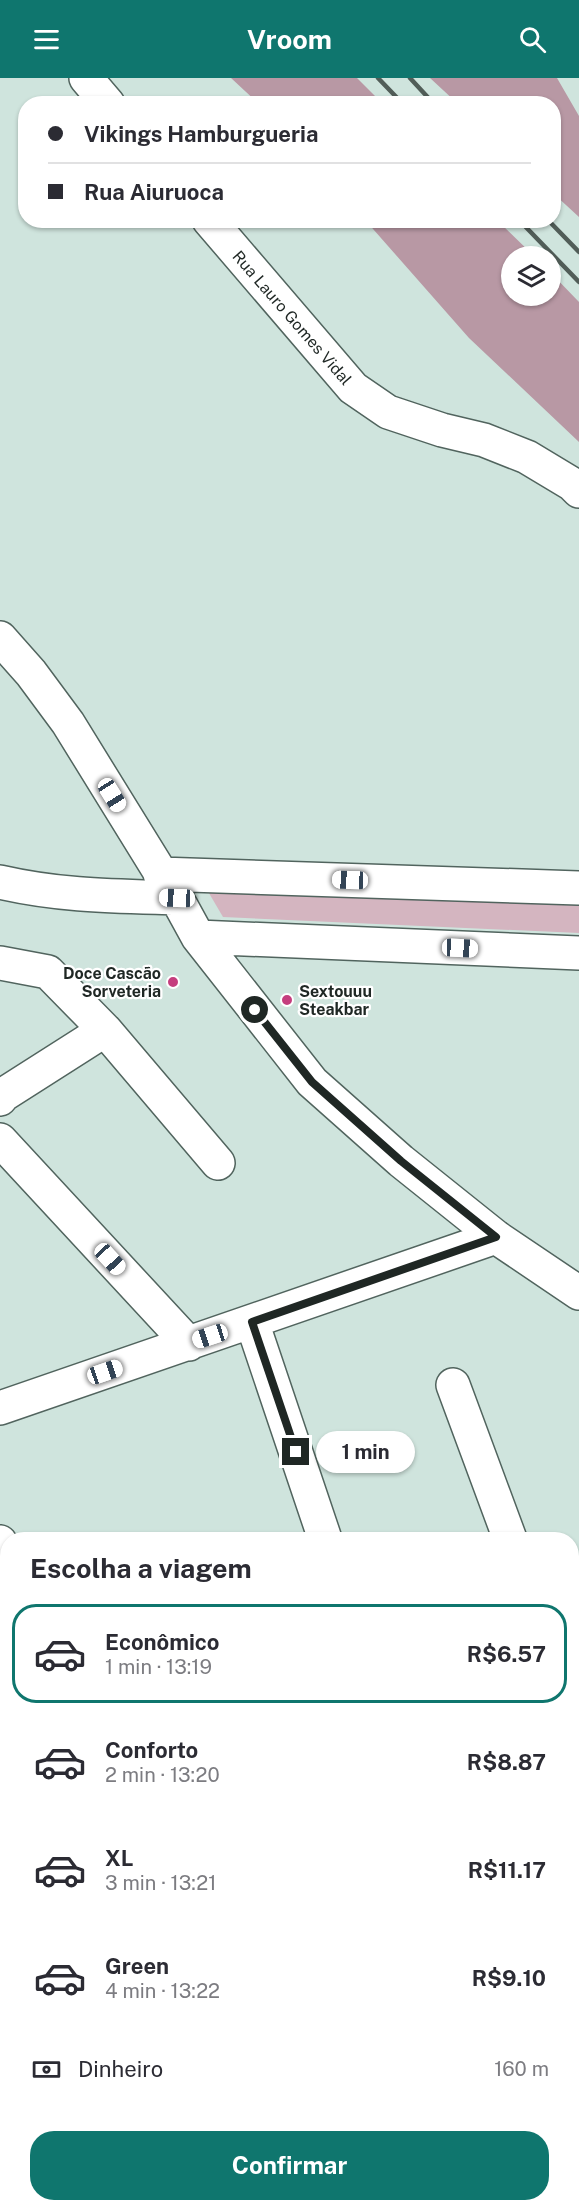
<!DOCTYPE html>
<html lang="pt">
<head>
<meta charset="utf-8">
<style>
	body { margin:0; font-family:"Public Sans",sans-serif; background:#f7f7f7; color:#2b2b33; height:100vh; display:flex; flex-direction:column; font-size:22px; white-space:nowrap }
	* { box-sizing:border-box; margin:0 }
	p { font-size:20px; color:#7c7c81 }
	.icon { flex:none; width:33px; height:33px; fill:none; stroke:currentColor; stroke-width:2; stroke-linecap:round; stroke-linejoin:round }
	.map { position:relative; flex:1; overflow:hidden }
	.sheet { position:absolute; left:0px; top:1454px; width:579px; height:680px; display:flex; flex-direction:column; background:#fff; border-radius:24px 24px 0 0; box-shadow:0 2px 4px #0004 }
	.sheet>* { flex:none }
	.hud { position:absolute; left:18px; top:18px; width:543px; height:132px; border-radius:24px; box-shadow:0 2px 4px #0004; display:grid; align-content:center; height:132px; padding:0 30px; background:#fff }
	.buttons { position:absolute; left:501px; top:168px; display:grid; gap:12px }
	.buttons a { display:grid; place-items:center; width:60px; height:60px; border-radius:50%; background:#fff; box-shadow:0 2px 4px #0004; font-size:30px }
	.end { position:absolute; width:27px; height:27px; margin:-14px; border:8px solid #1f2724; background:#fff; box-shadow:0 0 0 3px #fff }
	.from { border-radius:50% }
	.bubble { position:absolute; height:42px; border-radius:21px; background:#fff; box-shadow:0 2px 4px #0004; font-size:20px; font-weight:700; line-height:42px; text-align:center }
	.car { position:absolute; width:18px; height:36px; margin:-18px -9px; border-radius:8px; box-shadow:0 0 4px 2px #0007; background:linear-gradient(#fff 24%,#345 0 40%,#fff 0 76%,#345 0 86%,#fff 0) }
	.hud b { display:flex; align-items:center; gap:21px; height:57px; font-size:22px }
	.hud b+b { border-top:2px solid #e1e1e2 }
	.hud i { width:15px; height:15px; background:#2b2b33 }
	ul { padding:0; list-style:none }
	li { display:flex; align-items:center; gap:18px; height:99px; margin:0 12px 9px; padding:0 18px; border:3px solid transparent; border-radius:24px }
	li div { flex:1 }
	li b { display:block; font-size:22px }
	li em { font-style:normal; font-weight:700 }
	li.active { border-color:#0f766e }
	li>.icon { width:54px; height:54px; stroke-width:1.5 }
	h2 { padding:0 30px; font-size:27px; line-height:72px }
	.pay { display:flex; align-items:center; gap:15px; height:66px; padding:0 30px; font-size:22px }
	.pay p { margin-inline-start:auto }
	.primary-button { display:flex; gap:12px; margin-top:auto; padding:12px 30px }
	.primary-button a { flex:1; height:69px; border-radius:24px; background:#0f766e; color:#fff; font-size:24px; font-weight:700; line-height:69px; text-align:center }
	header { display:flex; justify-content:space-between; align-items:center; height:78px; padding:0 30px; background:#0f766e; color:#fff; font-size:27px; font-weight:700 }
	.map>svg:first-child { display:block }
	.green { fill:#d4b5c0 }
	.forest { fill:#b898a4 }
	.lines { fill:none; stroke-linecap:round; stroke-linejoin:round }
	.minor-casing { stroke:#51645e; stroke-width:36 }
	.minor { stroke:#fff; stroke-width:33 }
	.rail { stroke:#515d58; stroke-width:4.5 }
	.route { stroke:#1f2724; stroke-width:8 }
	.poi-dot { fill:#c53e7e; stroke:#fff; stroke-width:2 }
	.labels { text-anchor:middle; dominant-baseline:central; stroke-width:4.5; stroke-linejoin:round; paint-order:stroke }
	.street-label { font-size:16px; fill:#1f2724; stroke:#fff }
	.poi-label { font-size:16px; font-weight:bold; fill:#1f2724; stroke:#fff; text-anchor:end }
</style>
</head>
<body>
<header><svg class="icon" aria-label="menu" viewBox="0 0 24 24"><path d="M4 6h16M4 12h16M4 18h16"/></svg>Vroom<svg class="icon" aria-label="search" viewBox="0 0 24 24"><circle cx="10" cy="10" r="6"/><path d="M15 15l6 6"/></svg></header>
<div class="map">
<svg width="579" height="2132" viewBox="0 0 579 2132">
	<rect width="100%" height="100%" fill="#cfe4dd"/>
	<path class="green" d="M206,810L579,826V855L223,839Z"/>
	<path class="forest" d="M231,0H357L382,25H258Z
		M430,0H557L579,38V139L554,116V26L457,25Z
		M366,143H498L534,178H512V218H550L551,195L579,224V364L469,260Z"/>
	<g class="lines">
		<g class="minor-casing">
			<path id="minor" d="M86,0L108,26
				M209,142L353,310L388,334L442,352L484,362L527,379L572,406L579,413
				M0,560L31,595L68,645L181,828L198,859L312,1004L401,1083L496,1159L579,1215
				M160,796L579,810
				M0,804C61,818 115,818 177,820
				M198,859L579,875
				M0,885L48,894L105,952L3,1017L0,1021
				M105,952L218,1085
				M0,1062L189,1266
				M252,1244L325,1461
				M453,1307L510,1461
				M0,1330L496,1159
				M0,1464L8,1489
				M0,1677L8,1675
				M0,1984L8,1982
				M217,2126L219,2132
				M547,2126L549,2132"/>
		</g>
		<use href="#minor" class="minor"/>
		<path class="rail" d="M378,0L403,26
			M410,0L434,26
			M519,142L579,204
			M548,142L579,174"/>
	</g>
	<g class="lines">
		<path class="route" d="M255,932L312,1004L401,1083L496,1159L252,1244L296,1374"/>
	</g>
	<g class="poi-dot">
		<circle cx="173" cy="904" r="6"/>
		<circle cx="287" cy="922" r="6"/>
	</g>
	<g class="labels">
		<g class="street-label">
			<text transform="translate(292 240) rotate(49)">Rua Lauro Gomes Vidal</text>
		</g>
		<g class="poi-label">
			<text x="161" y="895">Doce Cascão<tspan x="161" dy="18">Sorveteria</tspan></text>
			<text x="299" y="913" text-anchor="start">Sextouuu<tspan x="299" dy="18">Steakbar</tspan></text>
		</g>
	</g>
</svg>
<div class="buttons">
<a><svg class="icon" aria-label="layers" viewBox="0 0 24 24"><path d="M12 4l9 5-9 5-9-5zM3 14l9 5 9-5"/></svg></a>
</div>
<i class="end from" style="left:255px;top:932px"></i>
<i class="end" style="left:296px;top:1374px"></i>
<div class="bubble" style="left:316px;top:1353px;width:99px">1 min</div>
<i class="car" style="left:112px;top:717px;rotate:148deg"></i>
<i class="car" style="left:350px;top:802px;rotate:272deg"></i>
<i class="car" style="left:177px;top:820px;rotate:272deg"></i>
<i class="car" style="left:460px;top:870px;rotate:93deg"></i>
<i class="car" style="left:110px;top:1181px;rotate:137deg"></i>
<i class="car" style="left:210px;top:1258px;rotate:252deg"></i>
<i class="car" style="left:105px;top:1294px;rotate:71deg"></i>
<div class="hud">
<b><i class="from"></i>Vikings Hamburgueria</b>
<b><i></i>Rua Aiuruoca</b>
</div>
<section class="sheet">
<h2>Escolha a viagem</h2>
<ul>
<li class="active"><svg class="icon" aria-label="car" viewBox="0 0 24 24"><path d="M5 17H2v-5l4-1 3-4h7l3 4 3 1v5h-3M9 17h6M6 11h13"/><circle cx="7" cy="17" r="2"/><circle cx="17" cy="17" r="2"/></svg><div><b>Econômico</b><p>1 min · 13:19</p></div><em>R$6.57</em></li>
<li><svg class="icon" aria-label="car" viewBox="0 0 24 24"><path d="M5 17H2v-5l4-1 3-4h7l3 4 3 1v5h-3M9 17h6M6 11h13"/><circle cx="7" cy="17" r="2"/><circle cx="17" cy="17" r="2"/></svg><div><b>Conforto</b><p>2 min · 13:20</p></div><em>R$8.87</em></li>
<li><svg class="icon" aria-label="car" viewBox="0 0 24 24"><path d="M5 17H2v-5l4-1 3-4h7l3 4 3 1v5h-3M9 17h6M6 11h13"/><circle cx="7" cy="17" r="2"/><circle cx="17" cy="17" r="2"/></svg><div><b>XL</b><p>3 min · 13:21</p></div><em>R$11.17</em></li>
<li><svg class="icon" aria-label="car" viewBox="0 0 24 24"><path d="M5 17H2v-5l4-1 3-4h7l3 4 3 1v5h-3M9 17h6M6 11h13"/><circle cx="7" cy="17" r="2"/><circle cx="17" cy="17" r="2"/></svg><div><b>Green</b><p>4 min · 13:22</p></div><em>R$9.10</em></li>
</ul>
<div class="pay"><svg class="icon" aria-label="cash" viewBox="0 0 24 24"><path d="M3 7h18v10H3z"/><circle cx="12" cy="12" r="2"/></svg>Dinheiro<p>160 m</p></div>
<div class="primary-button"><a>Confirmar</a></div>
</section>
</div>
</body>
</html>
